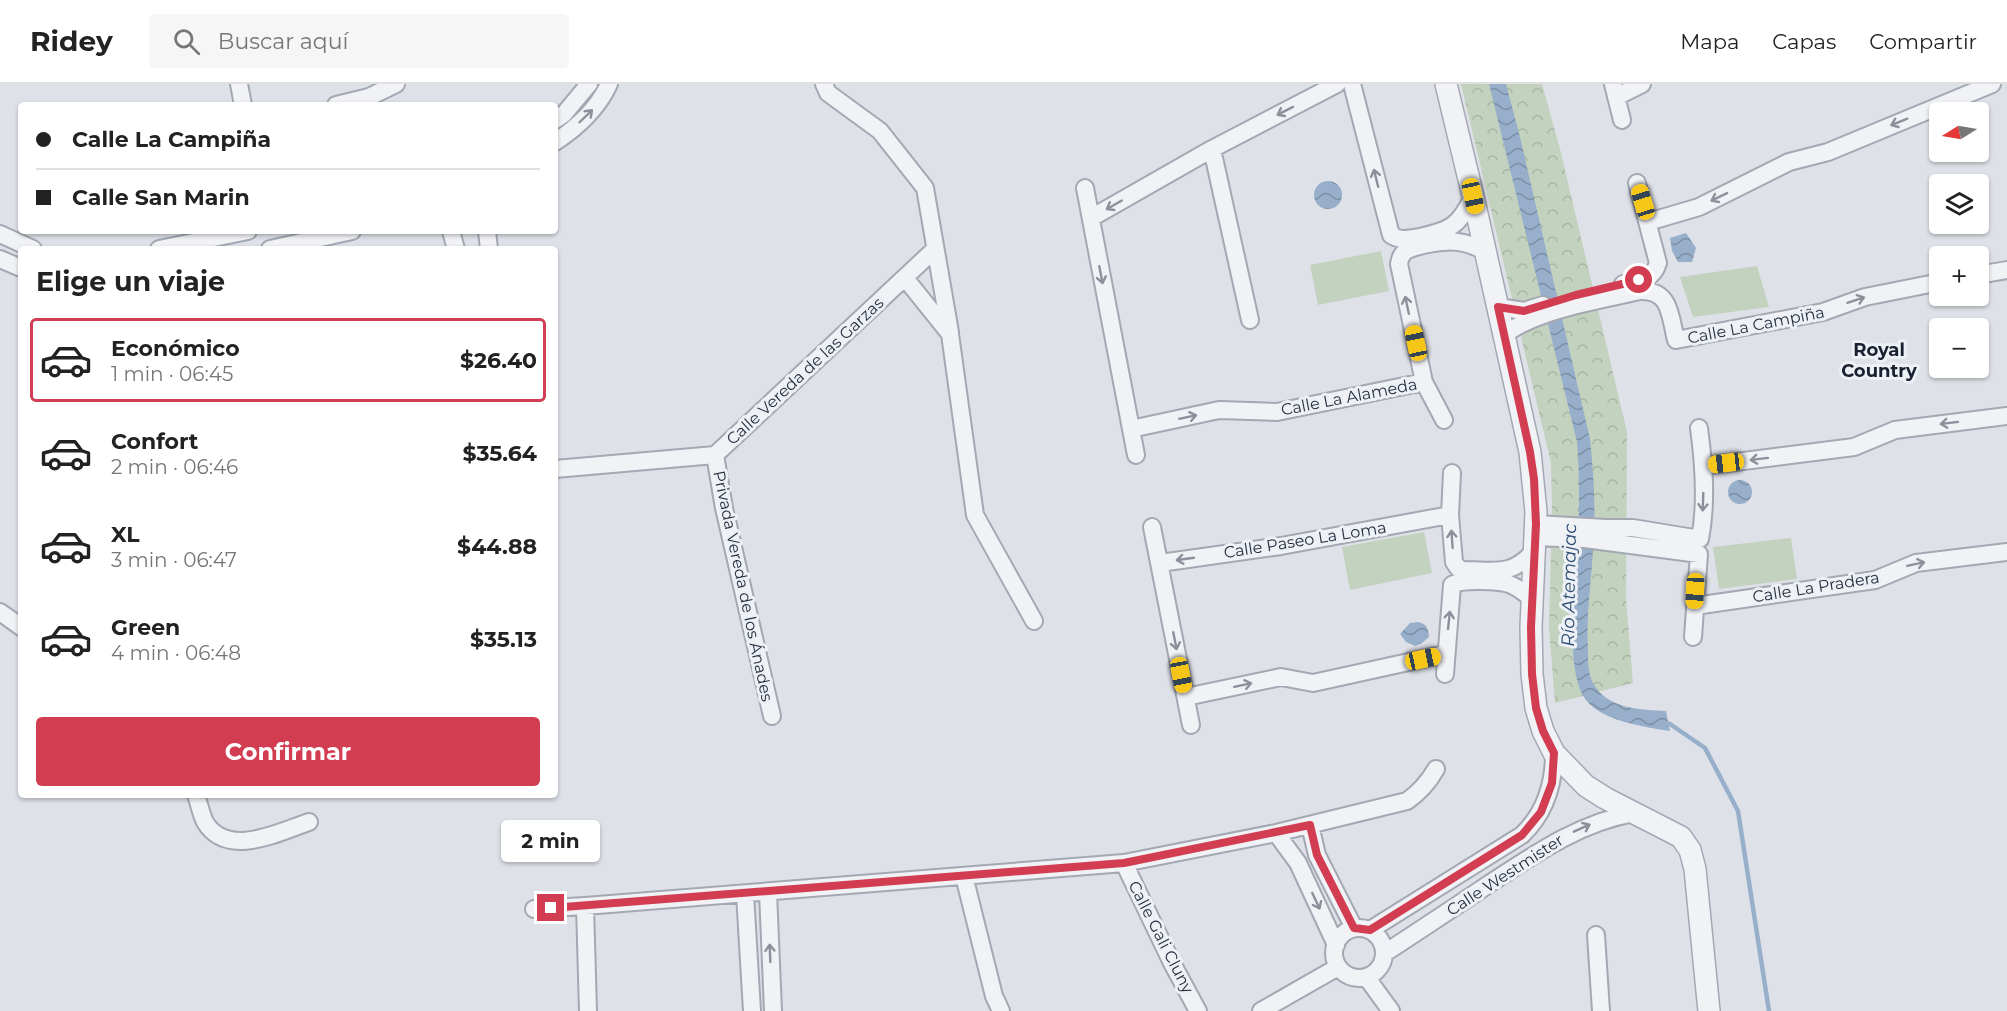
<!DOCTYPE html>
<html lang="es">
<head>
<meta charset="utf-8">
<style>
	body { margin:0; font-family:Montserrat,sans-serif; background:#f6f6f6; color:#222; height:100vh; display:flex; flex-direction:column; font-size:22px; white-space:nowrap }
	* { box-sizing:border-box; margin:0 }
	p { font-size:20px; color:#767676 }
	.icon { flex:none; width:33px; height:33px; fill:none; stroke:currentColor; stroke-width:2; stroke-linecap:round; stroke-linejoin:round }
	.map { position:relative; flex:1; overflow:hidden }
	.details { position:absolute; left:18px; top:162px; width:540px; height:552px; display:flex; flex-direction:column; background:#fff; border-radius:6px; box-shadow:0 2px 4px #0004 }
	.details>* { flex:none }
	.guide { position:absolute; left:18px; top:18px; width:540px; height:132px; border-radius:6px; box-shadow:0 2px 4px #0004; display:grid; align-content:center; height:132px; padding:0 18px; background:#fff }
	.needle { width:39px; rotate:259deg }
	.controls { position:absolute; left:1929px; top:18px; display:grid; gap:12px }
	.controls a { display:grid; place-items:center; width:60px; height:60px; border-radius:6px; background:#fff; box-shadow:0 2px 4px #0004; font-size:30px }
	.end { position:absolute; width:27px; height:27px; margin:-14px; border:8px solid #d33d51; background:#fff; box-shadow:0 0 0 3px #fff }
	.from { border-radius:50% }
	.bubble { position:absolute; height:42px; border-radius:6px; background:#fff; box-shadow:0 2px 4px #0004; font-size:20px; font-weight:700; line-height:42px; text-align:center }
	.car { position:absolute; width:18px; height:36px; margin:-18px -9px; border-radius:8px; box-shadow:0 0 4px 2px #0007; background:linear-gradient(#f5c518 24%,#345 0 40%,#f5c518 0 76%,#345 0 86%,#f5c518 0) }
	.guide b { display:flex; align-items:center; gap:21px; height:57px; font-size:22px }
	.guide b+b { border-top:2px solid #e0e0e0 }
	.guide i { width:15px; height:15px; background:#222 }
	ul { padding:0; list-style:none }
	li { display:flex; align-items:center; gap:18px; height:84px; margin:0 12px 9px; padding:0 6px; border:3px solid transparent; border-radius:6px }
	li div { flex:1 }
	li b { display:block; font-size:22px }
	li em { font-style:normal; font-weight:700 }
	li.current { border-color:#d33d51 }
	li>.icon { width:54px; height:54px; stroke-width:1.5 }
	h2 { padding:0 18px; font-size:27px; line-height:72px }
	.action { display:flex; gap:12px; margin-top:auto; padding:12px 18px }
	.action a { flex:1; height:69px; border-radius:6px; background:#d33d51; color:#fff; font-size:24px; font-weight:700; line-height:69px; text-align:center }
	header { display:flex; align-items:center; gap:36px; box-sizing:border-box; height:84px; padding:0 30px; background:#fff; border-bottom:2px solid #e0e0e0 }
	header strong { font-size:28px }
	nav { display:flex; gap:33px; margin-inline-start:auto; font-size:21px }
	.search { width:420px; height:54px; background:#f6f6f6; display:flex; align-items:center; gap:15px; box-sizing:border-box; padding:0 21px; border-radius:6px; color:#767676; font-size:22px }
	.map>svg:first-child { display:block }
	.forest { fill:url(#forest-crowns) }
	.pitch { fill:#c3d2be }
	.water { fill:url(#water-waves) }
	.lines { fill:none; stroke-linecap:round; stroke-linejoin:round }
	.stream { stroke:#97afca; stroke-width:4.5 }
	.minor-casing { stroke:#a3a8b2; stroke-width:20 }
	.tertiary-casing { stroke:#a3a8b2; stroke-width:24 }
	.minor { stroke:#f0f2f6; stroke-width:16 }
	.tertiary { stroke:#f0f2f6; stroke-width:21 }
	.oneway { stroke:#8b909a }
	.route { stroke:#d33d51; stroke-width:8 }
	.labels { text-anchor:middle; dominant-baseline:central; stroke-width:6; stroke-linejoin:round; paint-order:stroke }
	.street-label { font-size:16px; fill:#262f3f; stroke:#edf0f5 }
	.neighbourhood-label { font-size:18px; font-weight:bold; fill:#192030; stroke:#edf0f5 }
	.water-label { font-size:18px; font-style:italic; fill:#2f4d74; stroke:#edf0f5 }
</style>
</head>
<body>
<header>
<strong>Ridey</strong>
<div class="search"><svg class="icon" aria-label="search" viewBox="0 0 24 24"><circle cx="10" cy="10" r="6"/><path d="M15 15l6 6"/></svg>Buscar aquí</div>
<nav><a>Mapa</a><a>Capas</a><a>Compartir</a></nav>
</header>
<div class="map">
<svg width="2007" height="927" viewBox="0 0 2007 927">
	<defs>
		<pattern id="forest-crowns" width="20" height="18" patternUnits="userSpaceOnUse" patternTransform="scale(1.5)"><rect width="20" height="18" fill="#c3d2be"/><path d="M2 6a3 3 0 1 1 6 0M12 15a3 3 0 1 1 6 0" fill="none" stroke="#a7b5a4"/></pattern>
		<pattern id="water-waves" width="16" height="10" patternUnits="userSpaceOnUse" patternTransform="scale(1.5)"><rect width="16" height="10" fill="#97afca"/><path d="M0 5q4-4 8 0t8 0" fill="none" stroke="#7b8fa5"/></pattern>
	</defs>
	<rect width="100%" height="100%" fill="#dee1e8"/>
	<path class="forest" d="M1461,0H1542L1560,65L1627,348L1626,515L1633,599L1555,619L1549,544L1552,426L1551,379Z"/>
	<path class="pitch" d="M1381,167L1389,207L1318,221L1310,181Z
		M1757,182L1769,223L1693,233L1680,193Z
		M1424,448L1432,489L1350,506L1342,463Z
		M1791,454L1797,495L1719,505L1713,463Z"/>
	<path class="water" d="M1489,0H1506L1520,53L1590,355C1594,392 1596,429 1593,466C1591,500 1586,532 1588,567C1588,577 1588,589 1593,599C1607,625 1641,626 1666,627L1670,647C1645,643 1602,637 1586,616C1563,585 1576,501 1578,463C1579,428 1580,393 1577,358Z
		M1314 111a14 14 0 1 1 28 0a14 14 0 1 1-28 0Z
		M1686,149L1696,164L1692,178H1678L1672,167L1670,154Z
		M1728 408a12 12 0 1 1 24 0a12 12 0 1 1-24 0Z
		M1418,538C1427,540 1428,544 1429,553L1422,559L1415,562L1406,558L1400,550L1410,539Z"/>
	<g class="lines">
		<path class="stream" d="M1665,639L1670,640L1705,664L1738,727L1769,927"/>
		<g class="minor-casing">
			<path id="minor" d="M239,0L243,21
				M824,0L828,9L880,47L925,104L950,248
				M1352,0L1391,151C1400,157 1408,155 1419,153C1449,147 1460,142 1473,112
				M1613,0L1622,36
				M1616,13L1642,0
				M336,21L369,13L396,0
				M555,36L564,30L589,0
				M555,58C578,43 598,24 609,0
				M1212,65L1250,236
				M1085,104L1136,371
				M1091,134L1212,65L1337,0
				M1648,138L1699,123L1789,78L1828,68L1992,0
				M451,147L456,165
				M487,147L489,165
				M0,150L33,165
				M159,165L248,147
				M270,165L352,147
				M0,175L21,184
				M1978,191L2007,186
				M905,194L950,250L975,431L1034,537
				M1623,200C1640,197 1653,196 1658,179L1637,99
				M1498,223L1524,227L1543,221
				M1504,251C1536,226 1600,216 1640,207C1671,205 1670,233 1676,256L1823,228L1865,213L1940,198
				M1444,336L1424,298L1399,180C1400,175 1401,170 1406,167C1416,161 1446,156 1458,158C1469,159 1477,163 1486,168
				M1131,345L1219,326L1277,328L1424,298
				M715,371L724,424L772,632
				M1704,382L1854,363L1895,346L2007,332
				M555,385L715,371L934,166
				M1452,389L1450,431L1454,478L1458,484L1463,486C1495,486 1511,493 1534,467
				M1536,440L1606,444H1633L1700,455C1707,419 1704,381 1699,344
				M1152,443L1191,641
				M1535,453L1585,455L1699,470L1693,553
				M1160,479L1281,462L1450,431
				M1695,522L1875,496L1916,479L2007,468
				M0,528L21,543
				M1445,590L1452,501C1461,495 1499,497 1509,500C1518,503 1526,510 1533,516
				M1186,613L1281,593L1313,599L1445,570
				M196,711C199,719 201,730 205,738C227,775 279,748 309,738
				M1310,741L1317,771L1354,844
				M1276,749L1298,779L1336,861
				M1124,779L1172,879L1198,927
				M964,792L994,912L1001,927
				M768,808L773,927
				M745,810L752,927
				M585,822L588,927
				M534,825L585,822L1124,779L1276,749L1407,717C1420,708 1428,699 1436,685
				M1334 869a25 25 0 1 1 50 0a25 25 0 1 1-50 0Z
				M1370,846L1522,751C1545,729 1554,701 1554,669
				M1596,851L1601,927
				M1385,869C1420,846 1455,823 1489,800C1535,770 1579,739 1634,729
				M1367,894L1391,927
				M1261,927L1338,883"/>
		</g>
		<g class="tertiary-casing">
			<path id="tertiary" d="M1446,0L1473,112L1530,368L1536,428L1531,543L1532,590L1536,624L1543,647L1554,669L1586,702L1605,714L1681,753L1690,766L1695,785L1709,927"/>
		</g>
		<use href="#minor" class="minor"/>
		<use href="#tertiary" class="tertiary"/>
	</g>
	<defs><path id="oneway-shaft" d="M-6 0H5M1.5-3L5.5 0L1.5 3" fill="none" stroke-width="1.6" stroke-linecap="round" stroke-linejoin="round" transform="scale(1.5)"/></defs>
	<g class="oneway">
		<use href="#oneway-shaft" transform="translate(1285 27) rotate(153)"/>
		<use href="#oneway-shaft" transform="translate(586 32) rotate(-44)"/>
		<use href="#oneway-shaft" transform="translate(1899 38) rotate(158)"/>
		<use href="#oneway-shaft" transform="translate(1376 94) rotate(-104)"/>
		<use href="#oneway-shaft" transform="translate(1719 113) rotate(154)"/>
		<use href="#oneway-shaft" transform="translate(1114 121) rotate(150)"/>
		<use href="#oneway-shaft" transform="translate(1101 191) rotate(79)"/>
		<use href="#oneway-shaft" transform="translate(1856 216) rotate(-18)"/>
		<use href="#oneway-shaft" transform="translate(1407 221) rotate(-102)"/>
		<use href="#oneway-shaft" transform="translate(1188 333) rotate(-12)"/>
		<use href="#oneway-shaft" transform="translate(1949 339) rotate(173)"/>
		<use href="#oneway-shaft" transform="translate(1759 375) rotate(173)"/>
		<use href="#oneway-shaft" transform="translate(1703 418) rotate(92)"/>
		<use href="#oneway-shaft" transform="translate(1452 455) rotate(-94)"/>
		<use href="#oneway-shaft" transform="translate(1185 475) rotate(172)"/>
		<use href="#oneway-shaft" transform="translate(1916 480) rotate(-12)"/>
		<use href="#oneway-shaft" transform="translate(1449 536) rotate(-84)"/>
		<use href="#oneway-shaft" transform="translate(1175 557) rotate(79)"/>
		<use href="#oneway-shaft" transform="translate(1243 601) rotate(-12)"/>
		<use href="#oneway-shaft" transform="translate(1582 744) rotate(-24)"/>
		<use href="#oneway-shaft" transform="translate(1316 817) rotate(65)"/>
		<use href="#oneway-shaft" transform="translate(770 869) rotate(-92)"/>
	</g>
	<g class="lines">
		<path class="route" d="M551,824L1124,779L1310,741L1317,771L1354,844L1370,846L1522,751L1541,728L1552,699L1554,669L1543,647L1536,624L1532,590L1531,543L1536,440L1534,395L1530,368L1498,223L1524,227L1576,211L1639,196"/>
	</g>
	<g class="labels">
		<g class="street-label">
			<text transform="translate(1756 241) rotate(-11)">Calle La Campiña</text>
			<text transform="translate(805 287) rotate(-43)">Calle Vereda de las Garzas</text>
			<text transform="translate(1349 313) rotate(-11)">Calle La Alameda</text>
			<text transform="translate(1305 456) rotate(-9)">Calle Paseo La Loma</text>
			<text transform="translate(743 502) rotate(78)">Privada Vereda de los Ánades</text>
			<text transform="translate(1816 503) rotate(-9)">Calle La Pradera</text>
			<text transform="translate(1505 791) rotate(-33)">Calle Westmister</text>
			<text transform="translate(1161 853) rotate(63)">Calle Gali Cluny</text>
		</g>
		<g class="neighbourhood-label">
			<text x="1879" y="266">Royal<tspan x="1879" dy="21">Country</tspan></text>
		</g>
		<g class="water-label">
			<text transform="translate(1569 501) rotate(-89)">Río Atemajac</text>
		</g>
	</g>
</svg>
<div class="controls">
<a><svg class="needle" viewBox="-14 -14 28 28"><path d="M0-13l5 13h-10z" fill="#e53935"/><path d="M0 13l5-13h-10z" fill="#767676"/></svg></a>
<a><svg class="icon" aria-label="layers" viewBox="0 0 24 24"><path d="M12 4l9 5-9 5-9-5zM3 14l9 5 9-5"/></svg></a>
<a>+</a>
<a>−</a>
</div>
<i class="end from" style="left:1639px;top:196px"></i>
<i class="end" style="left:551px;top:824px"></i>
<div class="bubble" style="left:501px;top:736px;width:99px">2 min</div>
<i class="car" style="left:1473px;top:112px;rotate:168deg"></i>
<i class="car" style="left:1643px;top:118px;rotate:343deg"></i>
<i class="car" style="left:1416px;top:259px;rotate:348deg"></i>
<i class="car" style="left:1726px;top:379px;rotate:263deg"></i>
<i class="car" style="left:1695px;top:507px;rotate:183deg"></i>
<i class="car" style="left:1423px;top:575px;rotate:78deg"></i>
<i class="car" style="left:1181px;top:591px;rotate:169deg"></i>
<div class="guide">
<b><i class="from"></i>Calle La Campiña</b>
<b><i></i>Calle San Marin</b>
</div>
<section class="details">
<h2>Elige un viaje</h2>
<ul>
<li class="current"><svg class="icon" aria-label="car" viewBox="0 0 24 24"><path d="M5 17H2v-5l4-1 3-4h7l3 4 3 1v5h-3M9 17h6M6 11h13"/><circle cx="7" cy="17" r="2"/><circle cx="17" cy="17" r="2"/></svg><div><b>Económico</b><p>1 min · 06:45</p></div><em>$26.40</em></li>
<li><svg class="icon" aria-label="car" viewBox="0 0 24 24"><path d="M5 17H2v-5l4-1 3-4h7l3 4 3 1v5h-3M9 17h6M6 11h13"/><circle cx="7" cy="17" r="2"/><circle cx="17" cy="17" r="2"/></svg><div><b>Confort</b><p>2 min · 06:46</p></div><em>$35.64</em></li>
<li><svg class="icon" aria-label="car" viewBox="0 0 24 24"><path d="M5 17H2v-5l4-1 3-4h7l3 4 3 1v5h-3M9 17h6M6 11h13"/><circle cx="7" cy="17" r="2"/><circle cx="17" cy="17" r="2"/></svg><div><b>XL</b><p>3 min · 06:47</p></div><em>$44.88</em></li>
<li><svg class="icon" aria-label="car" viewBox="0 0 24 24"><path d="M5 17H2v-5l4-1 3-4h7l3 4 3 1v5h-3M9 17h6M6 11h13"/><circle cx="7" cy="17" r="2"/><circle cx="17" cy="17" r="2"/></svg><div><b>Green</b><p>4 min · 06:48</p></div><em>$35.13</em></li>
</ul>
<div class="action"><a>Confirmar</a></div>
</section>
</div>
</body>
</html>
